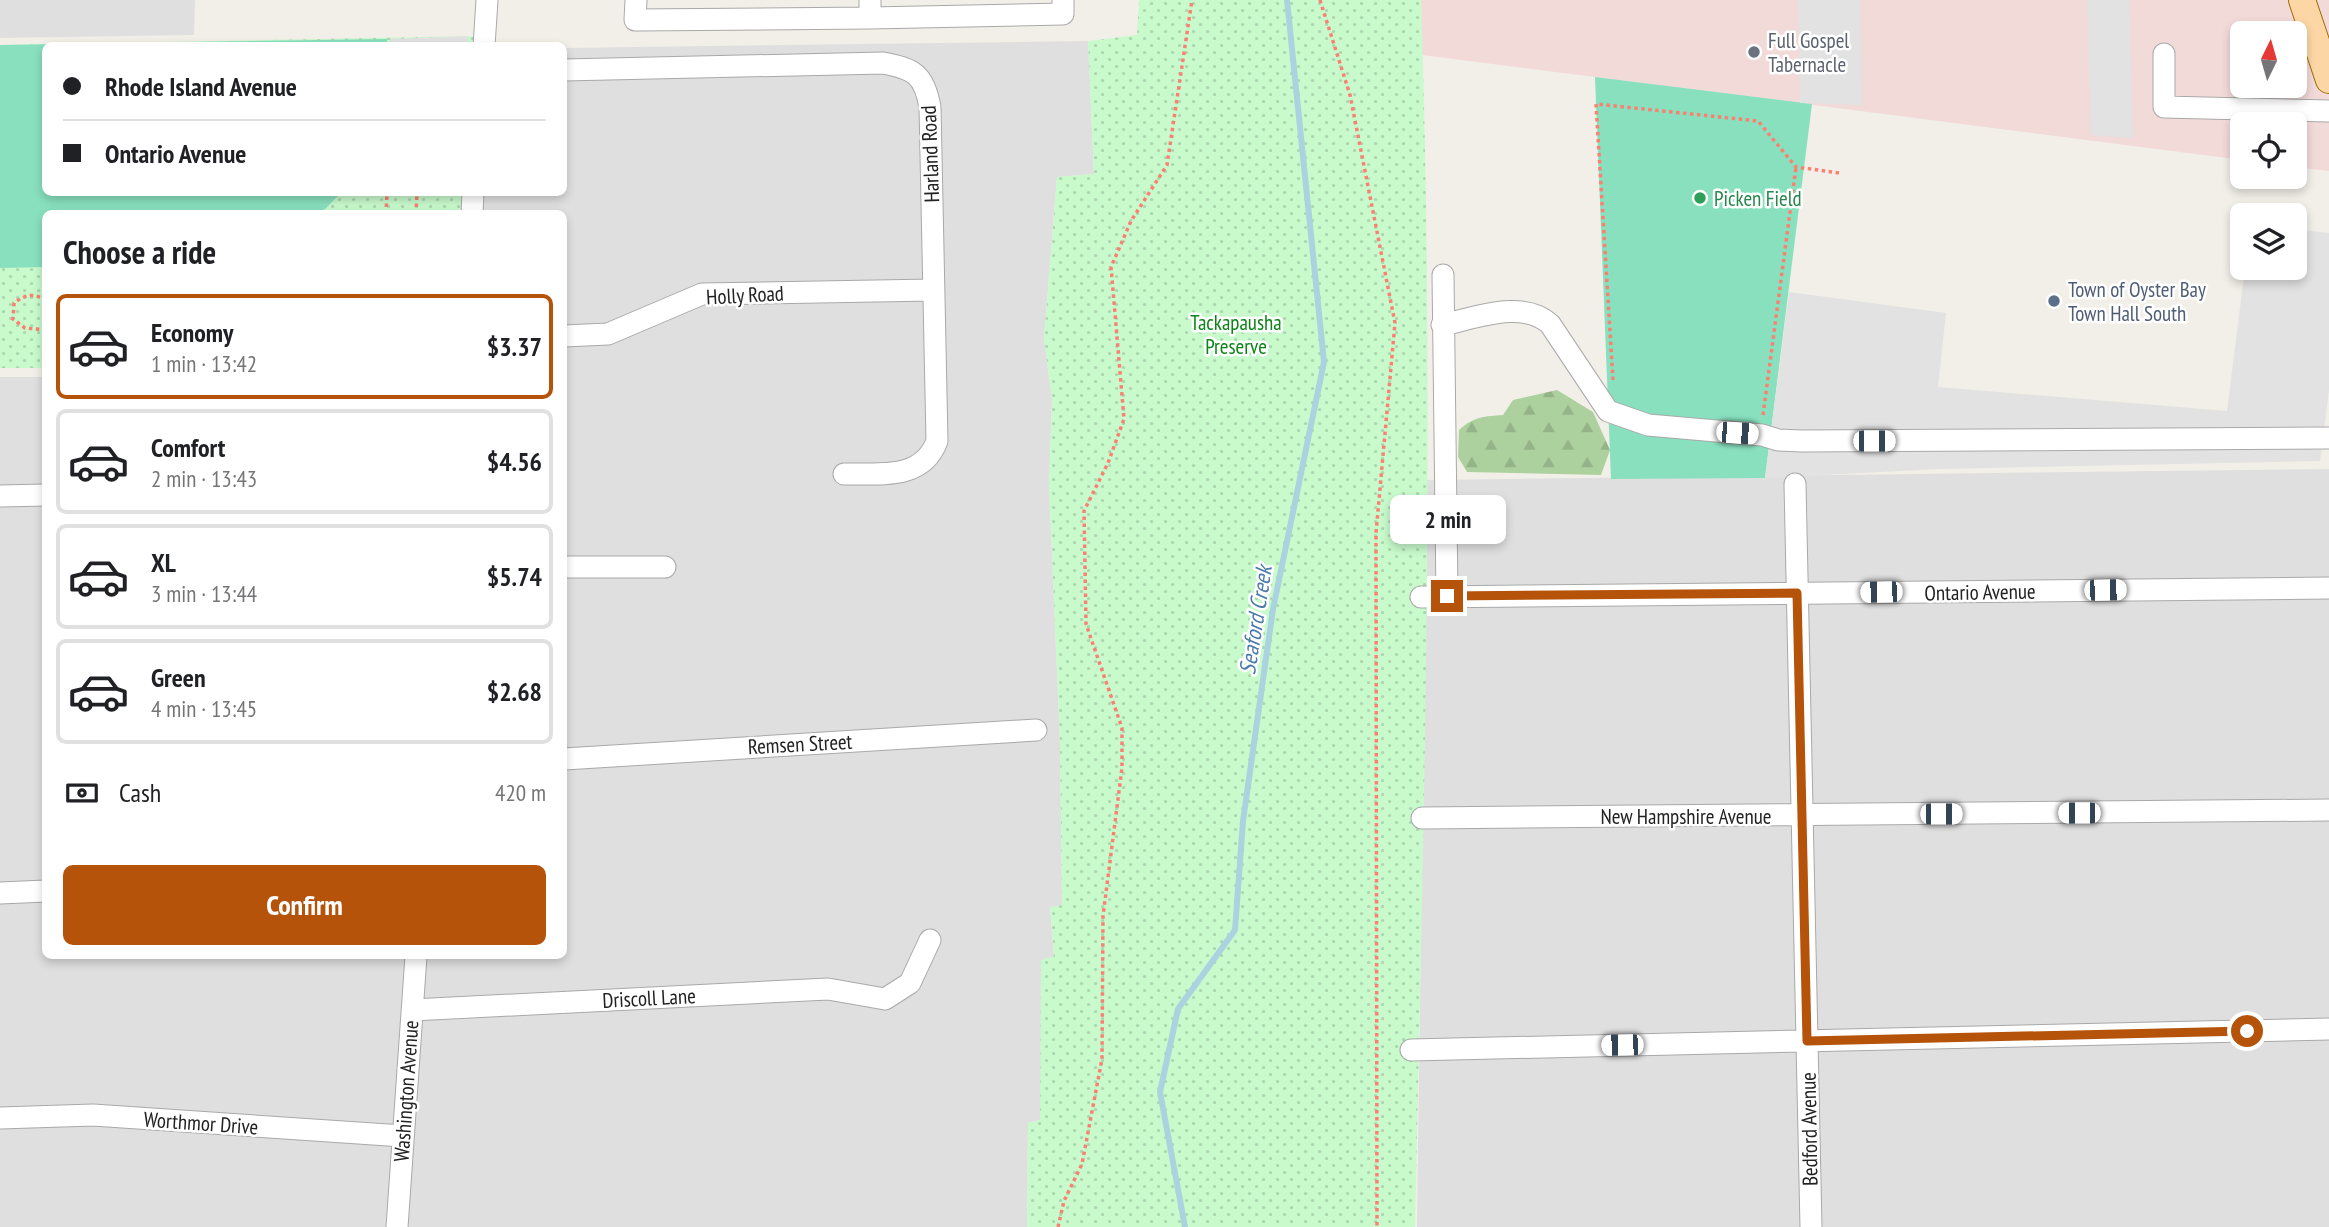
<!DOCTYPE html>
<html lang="en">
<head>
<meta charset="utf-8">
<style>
	body { margin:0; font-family:"PT Sans Narrow",sans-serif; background:#f6f6f6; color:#202124; height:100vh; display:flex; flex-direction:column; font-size:26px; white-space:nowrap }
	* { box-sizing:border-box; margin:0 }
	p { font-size:23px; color:#757577 }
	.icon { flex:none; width:38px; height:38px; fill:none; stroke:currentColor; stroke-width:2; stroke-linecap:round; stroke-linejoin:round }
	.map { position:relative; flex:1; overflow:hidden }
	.sheet { position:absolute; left:42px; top:210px; width:525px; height:749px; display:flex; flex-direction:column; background:#fff; border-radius:10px; box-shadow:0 4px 10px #0003 }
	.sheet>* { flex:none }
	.banner { position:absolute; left:42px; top:42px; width:525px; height:154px; border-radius:10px; box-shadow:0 4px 10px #0003; display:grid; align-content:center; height:154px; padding:0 21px; background:#fff }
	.needle { width:46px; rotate:5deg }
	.tools { position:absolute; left:2230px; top:21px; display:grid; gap:14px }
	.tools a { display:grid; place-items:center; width:77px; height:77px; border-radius:10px; background:#fff; box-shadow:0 4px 10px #0003; font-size:35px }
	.end { position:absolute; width:32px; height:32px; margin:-16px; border:9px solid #b45309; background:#fff; box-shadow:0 0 0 4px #fff }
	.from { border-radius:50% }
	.bubble { position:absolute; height:49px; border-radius:10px; background:#fff; box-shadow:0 4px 10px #0003; font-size:23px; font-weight:700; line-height:49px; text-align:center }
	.car { position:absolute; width:21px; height:42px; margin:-21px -10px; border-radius:9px; box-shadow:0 0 5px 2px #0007; background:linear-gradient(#fff 24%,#345 0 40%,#fff 0 76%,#345 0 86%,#fff 0) }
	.banner b { display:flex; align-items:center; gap:24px; height:66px; font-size:26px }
	.banner b+b { border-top:2px solid #e0e0e0 }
	.banner i { width:18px; height:18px; background:#202124 }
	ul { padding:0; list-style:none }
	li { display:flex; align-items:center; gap:21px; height:105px; margin:0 14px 10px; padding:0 7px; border:4px solid #e0e0e0; border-radius:10px }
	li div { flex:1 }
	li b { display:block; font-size:26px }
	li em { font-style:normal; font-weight:700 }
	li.on { border-color:#b45309 }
	li>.icon { width:63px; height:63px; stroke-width:1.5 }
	h2 { padding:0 21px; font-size:32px; line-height:84px }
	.pay { display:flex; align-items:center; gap:18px; height:77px; padding:0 21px; font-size:26px }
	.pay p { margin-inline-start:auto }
	.primary-button { display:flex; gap:14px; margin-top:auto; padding:14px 21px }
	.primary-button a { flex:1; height:80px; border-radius:10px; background:#b45309; color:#fff; font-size:28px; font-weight:700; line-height:80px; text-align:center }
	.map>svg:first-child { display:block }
	.residential { fill:#e0dfdf }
	.commercial { fill:#f2dad9; fill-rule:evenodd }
	.forest { fill:url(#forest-firs) }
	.park { fill:url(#park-dots) }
	.pitch { fill:#88e0be }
	.parking { fill:#e2e2e2 }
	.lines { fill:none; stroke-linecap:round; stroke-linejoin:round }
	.stream { stroke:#aad3df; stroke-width:6 }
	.minor-casing { stroke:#a9a9a9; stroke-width:23 }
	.major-casing { stroke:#a06b00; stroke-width:28 }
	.path { stroke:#fa8072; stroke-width:3.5; stroke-dasharray:3.5 3.5; stroke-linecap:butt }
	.minor { stroke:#fff; stroke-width:21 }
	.major { stroke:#fcd6a4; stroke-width:26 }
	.route { stroke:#b45309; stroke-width:9 }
	.worship-dot { fill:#6b7280; stroke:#fff; stroke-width:2.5 }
	.leisure-dot { fill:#2e9e5b; stroke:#fff; stroke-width:2.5 }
	.service-dot { fill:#5c6f8a; stroke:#fff; stroke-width:2.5 }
	.labels { text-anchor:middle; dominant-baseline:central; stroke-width:5; stroke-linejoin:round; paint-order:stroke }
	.worship-label { font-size:21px; fill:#5b616d; stroke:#fff; text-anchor:start }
	.street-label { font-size:21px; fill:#222; stroke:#fff }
	.leisure-label { font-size:21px; fill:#27864d; stroke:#fff; text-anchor:start }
	.service-label { font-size:21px; fill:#4e5e75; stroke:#fff; text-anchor:start }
	.park-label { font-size:21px; fill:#0c8416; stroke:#fff }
	.water-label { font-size:23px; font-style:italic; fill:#4a7aab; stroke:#fff }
</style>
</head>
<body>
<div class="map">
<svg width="2329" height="1227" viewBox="0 0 2329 1227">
	<defs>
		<pattern id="forest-firs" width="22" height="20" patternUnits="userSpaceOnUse" patternTransform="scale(1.75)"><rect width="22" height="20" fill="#add19e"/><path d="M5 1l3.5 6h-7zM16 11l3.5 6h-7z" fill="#95b388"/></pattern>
		<pattern id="park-dots" width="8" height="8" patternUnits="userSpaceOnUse" patternTransform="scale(1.75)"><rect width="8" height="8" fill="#c8facc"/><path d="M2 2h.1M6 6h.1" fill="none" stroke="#acd6af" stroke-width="1.8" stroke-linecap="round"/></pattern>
	</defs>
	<rect width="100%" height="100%" fill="#f2efe9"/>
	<path class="residential" d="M0,0H195L194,35L0,38Z
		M1088,41L1094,174L1057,177L1044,338L1052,399L1049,485L1060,743L1062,905L1050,908L1054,957L1040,1120L1028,1123L1027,1227H0V377H45L46,956H564V214L481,213L483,193L564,192V48Z
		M2329,469V1227H1417L1427,480Z"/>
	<path class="commercial" d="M1421,0H2329V171L2294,167V124H2242V160L1422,55ZM2242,33H2294V86H2242Z"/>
	<path class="forest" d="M1557,390L1593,412L1610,450L1601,475L1467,472L1458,457L1459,430C1473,417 1485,416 1503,415L1513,400Z"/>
	<path class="park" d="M1139,0H1421C1435,409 1424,818 1415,1227H1027L1028,1123L1040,1120L1041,960L1054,956L1050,907L1062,905L1060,743L1049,485L1052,399L1044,338L1057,177L1094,174L1088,41L1137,35Z
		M479,36V46H46V192L467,193L465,213L46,214L45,368H0V45Z"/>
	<path class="pitch" d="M387,39V46H46V192L341,193L325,209L315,213L46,214L45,267L0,268V45Z
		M1595,77L1812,104L1765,478L1611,479Z"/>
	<path class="parking" d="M1798,0H1860L1862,105L1800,103Z
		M2087,0H2129L2133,138L2091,135Z
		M468,36V45H390V39Z
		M2294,229L2329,233V390L2320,461L1940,469L1765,478L1789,292L1946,313L1938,387L2227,411L2245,268H2294Z"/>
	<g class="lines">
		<path class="stream" d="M1185,1227L1160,1092L1178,1009L1235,930L1243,821L1273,609L1324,362L1287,0"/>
		<g class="minor-casing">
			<path id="minor" d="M636,0L635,20L870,18
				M870,0V18L1063,14V0
				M484,46L487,0
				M2164,54V107L2329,111
				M564,70L883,63C914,69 924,74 930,107L937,441C922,481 880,473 844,474
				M472,214L473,192
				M1443,275L1447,596
				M1442,325C1476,318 1522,299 1550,324L1608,411L1648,425L1762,435L1778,440L1802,441L2329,438
				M564,336L608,334L702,294L933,290
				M1795,484L1811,1227
				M0,496L46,495
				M564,567H665
				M1421,597L2329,588
				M564,759L1036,730
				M1422,818L2329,810
				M0,893L46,891
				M412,1010L828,989L885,999L910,983L930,940
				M1411,1050L2329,1029
				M0,1118L93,1115L403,1136
				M397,1227L416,956"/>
		</g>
		<g class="major-casing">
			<path id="major" d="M2302,0L2329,80"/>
		</g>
		<path class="path" d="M1320,0L1350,95L1395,323L1376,533L1377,1227
			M386,214L387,192
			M416,214L417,192
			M46,301C34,292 25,295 14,303L13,319L25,328L46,330
			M1613,380L1596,104L1758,121L1796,167L1840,173
			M1763,415L1796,167
			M1058,1227L1064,1201L1082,1164L1102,1059L1103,916L1122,768V728L1086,624L1084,511L1108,463L1124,419L1111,267L1131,221L1167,165L1192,0"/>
		<use href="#minor" class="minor"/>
		<use href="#major" class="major"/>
	</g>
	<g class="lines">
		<path class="route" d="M1447,596L1797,593L1807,1041L2247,1031"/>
	</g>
	<circle class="worship-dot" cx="1754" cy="52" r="7"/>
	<circle class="leisure-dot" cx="1700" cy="198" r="7"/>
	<circle class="service-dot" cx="2054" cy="301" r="7"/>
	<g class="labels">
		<g class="worship-label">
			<text x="1768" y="40">Full Gospel<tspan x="1768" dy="24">Tabernacle</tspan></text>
		</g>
		<g class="street-label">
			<text transform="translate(930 154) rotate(-92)">Harland Road</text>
			<text transform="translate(745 295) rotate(-3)">Holly Road</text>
			<text transform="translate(1980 592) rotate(-1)">Ontario Avenue</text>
			<text transform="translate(800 744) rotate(-3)">Remsen Street</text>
			<text x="1686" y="816">New Hampshire Avenue</text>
			<text transform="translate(649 998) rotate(-3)">Driscoll Lane</text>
			<text transform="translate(406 1091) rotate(-86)">Washington Avenue</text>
			<text transform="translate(201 1123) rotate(4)">Worthmor Drive</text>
			<text transform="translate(1809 1129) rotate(-91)">Bedford Avenue</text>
		</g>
		<g class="leisure-label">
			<text x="1714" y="198">Picken Field</text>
		</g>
		<g class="service-label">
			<text x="2068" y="289">Town of Oyster Bay<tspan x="2068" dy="24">Town Hall South</tspan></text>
		</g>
		<g class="park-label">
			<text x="1236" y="322">Tackapausha<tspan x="1236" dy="24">Preserve</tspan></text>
		</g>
		<g class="water-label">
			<text transform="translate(1255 620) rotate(-81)">Seaford Creek</text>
		</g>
	</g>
</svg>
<div class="tools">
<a><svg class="needle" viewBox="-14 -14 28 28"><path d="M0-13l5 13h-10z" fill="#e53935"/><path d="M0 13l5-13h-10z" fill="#757577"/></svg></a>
<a><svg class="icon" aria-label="locate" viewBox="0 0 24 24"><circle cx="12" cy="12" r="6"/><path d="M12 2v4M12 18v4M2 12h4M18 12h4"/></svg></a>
<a><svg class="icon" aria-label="layers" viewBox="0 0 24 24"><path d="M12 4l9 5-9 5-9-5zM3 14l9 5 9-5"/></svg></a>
</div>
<i class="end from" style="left:2247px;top:1031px"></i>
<i class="end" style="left:1447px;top:596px"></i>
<div class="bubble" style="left:1390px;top:495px;width:116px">2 min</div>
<i class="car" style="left:1737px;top:433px;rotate:94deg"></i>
<i class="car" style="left:1874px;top:441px;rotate:90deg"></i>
<i class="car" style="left:2105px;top:590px;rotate:89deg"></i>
<i class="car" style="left:1881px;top:592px;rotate:269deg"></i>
<i class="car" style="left:2079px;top:813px;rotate:270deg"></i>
<i class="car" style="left:1941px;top:814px;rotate:90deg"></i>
<i class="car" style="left:1622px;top:1045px;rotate:269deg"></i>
<div class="banner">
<b><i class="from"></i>Rhode Island Avenue</b>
<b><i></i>Ontario Avenue</b>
</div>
<section class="sheet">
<h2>Choose a ride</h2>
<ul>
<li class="on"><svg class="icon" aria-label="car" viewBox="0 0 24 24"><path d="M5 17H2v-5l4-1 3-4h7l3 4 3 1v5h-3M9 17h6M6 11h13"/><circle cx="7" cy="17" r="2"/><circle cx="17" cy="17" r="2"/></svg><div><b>Economy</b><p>1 min · 13:42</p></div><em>$3.37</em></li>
<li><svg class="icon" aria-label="car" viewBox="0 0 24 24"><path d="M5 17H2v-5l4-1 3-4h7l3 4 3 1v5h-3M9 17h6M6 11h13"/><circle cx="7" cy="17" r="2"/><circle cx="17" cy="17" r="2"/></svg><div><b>Comfort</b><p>2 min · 13:43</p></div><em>$4.56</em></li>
<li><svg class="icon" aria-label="car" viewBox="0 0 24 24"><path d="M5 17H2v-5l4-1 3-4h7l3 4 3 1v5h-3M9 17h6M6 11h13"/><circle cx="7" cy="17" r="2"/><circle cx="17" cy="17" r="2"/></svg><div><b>XL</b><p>3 min · 13:44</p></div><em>$5.74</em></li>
<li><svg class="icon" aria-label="car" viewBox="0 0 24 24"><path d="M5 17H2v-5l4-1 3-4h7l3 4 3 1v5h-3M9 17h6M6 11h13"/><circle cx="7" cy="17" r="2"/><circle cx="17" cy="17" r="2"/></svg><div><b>Green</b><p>4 min · 13:45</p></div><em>$2.68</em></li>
</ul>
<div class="pay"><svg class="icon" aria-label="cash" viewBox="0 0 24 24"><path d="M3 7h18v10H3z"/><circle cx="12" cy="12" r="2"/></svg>Cash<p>420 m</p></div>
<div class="primary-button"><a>Confirm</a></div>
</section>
</div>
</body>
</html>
